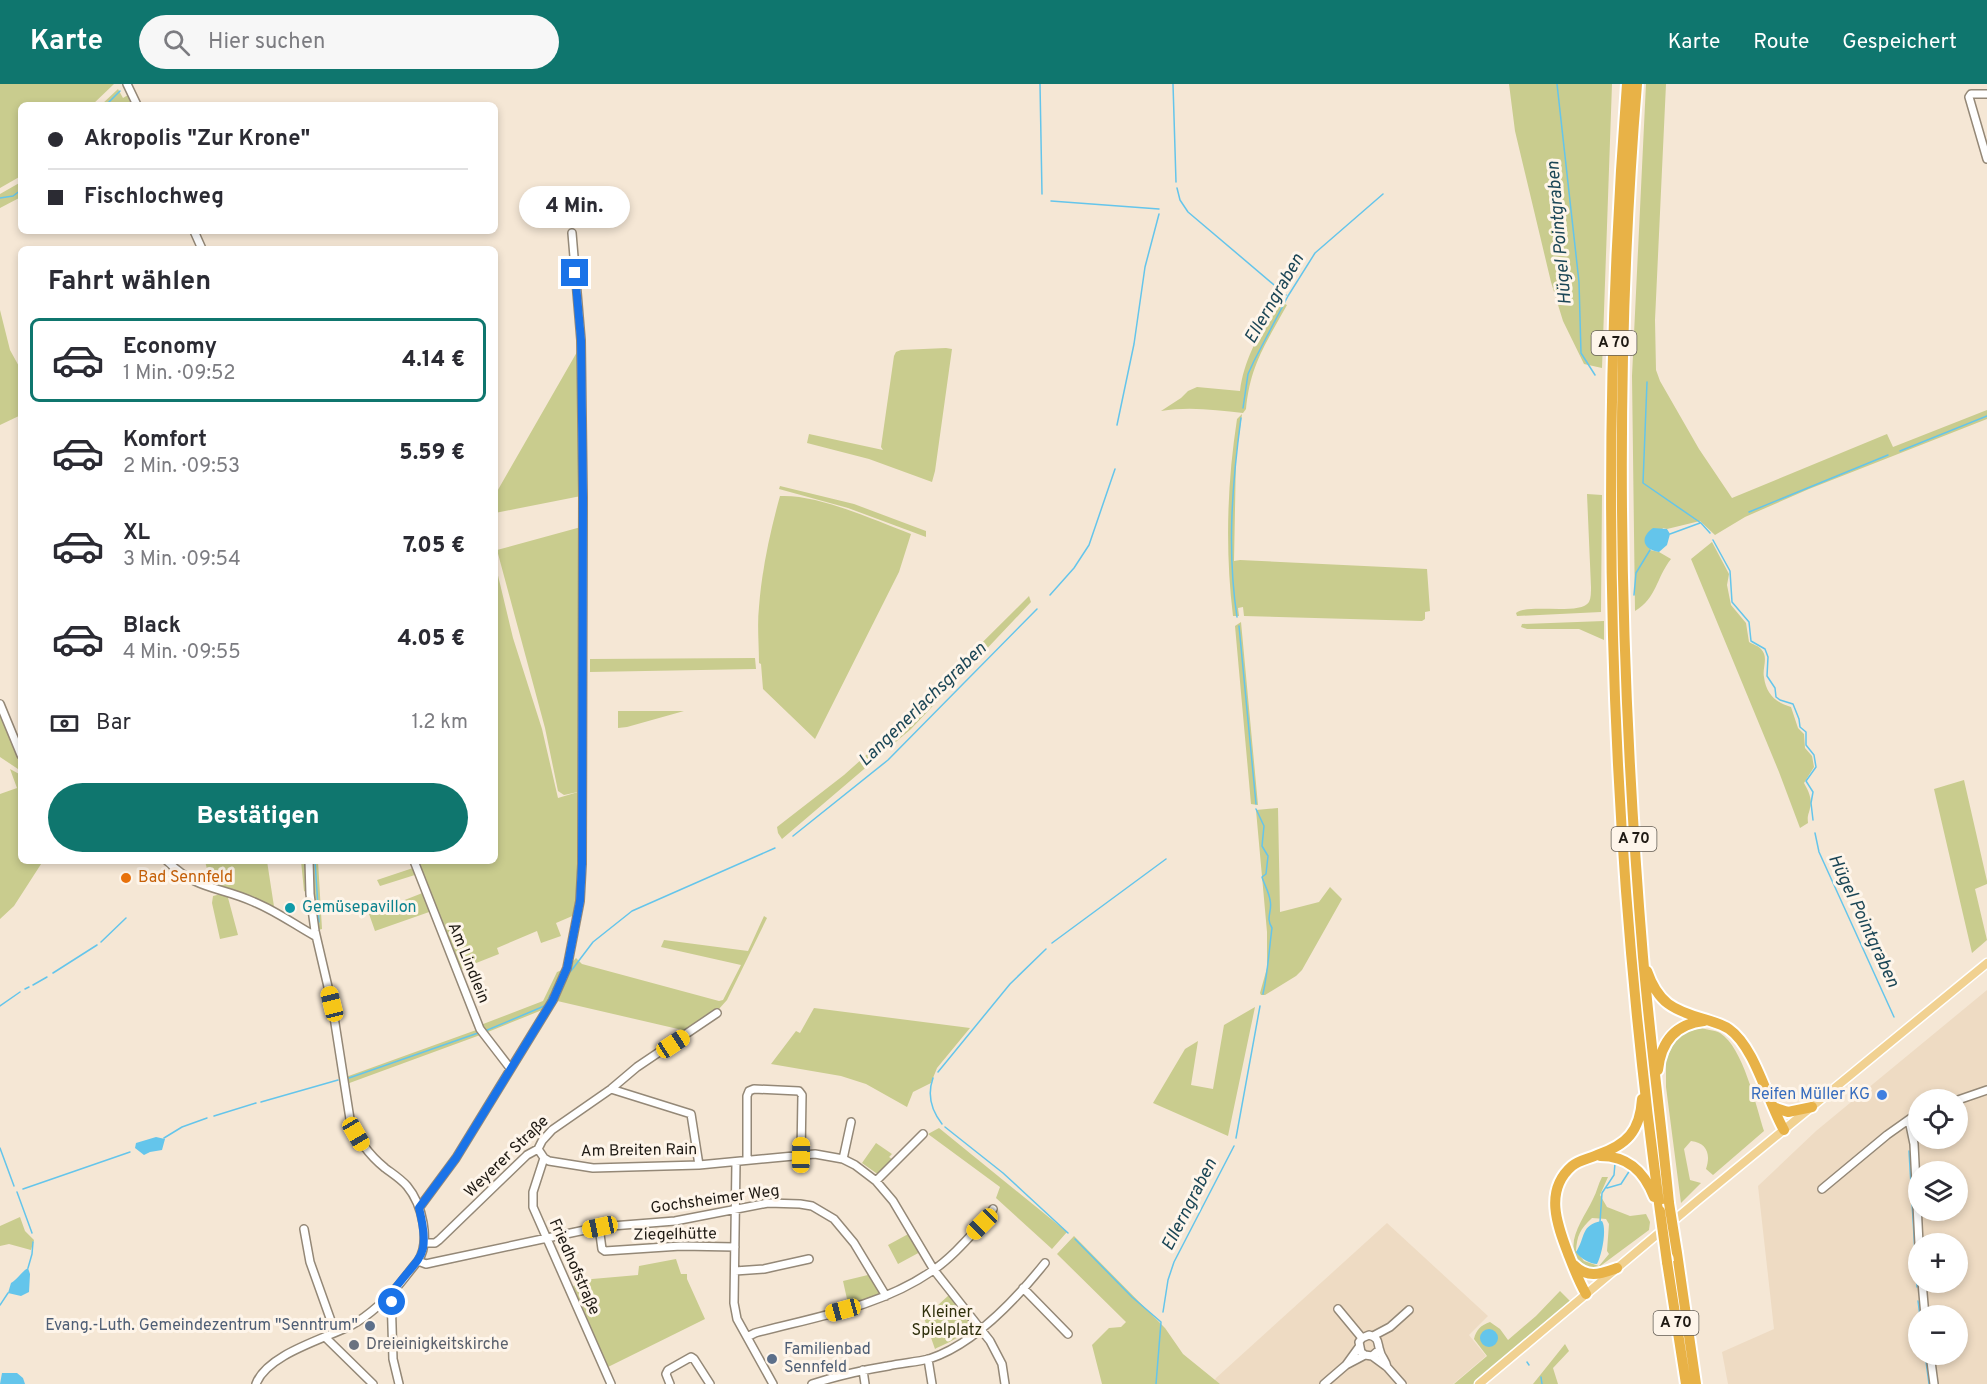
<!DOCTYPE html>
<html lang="de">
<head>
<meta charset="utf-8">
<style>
	body { margin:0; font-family:Overpass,sans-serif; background:#f7f7f7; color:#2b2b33; height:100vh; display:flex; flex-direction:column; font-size:22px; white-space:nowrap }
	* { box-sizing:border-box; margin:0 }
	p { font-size:20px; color:#7c7c81 }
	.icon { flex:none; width:33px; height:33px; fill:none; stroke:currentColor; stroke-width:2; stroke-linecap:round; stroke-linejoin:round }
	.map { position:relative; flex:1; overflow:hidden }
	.sheet { position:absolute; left:18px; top:162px; width:480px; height:618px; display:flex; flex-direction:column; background:#fff; border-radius:9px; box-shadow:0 3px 9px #0003 }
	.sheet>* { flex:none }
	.hud { position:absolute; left:18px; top:18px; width:480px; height:132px; border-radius:9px; box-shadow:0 3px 9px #0003; display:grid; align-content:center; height:132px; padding:0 30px; background:#fff }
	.tools { position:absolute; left:1908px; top:1005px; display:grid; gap:12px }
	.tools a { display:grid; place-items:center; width:60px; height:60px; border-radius:50%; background:#fff; box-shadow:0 3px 9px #0003; font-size:30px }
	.end { position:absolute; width:27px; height:27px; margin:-14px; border:8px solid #1a73e8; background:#fff; box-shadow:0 0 0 3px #fff }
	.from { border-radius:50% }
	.bubble { position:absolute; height:42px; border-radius:21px; background:#fff; box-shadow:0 3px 9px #0003; font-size:20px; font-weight:800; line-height:42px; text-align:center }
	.car { position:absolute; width:18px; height:36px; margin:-18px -9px; border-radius:8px; box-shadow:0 0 4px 2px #0007; background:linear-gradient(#f5c518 24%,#345 0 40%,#f5c518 0 76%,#345 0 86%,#f5c518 0) }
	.hud b { display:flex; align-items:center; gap:21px; height:57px; font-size:22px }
	.hud b+b { border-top:2px solid #e1e1e2 }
	.hud i { width:15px; height:15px; background:#2b2b33 }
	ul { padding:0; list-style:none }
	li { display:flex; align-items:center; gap:18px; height:84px; margin:0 12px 9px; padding:0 18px; border:3px solid transparent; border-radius:9px }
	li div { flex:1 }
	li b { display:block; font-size:22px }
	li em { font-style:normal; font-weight:800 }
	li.current { border-color:#0f766e }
	li>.icon { width:54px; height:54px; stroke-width:1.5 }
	h2 { padding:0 30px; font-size:27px; line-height:72px }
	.pay { display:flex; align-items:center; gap:15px; height:66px; padding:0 30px; font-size:22px }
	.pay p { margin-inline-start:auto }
	.primary-button { display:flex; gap:12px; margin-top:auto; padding:12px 30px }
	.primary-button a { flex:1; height:69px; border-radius:36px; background:#0f766e; color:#fff; font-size:24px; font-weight:800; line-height:69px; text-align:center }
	header { display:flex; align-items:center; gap:36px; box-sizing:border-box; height:84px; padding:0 30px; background:#0f766e; color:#fff }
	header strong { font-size:28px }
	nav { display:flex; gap:33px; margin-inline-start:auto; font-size:21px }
	.search { width:420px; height:54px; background:#f7f7f7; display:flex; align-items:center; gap:15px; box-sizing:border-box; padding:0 21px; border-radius:33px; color:#7c7c81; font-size:22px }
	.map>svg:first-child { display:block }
	.built { fill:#eedbc3; fill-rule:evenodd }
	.green { fill:#c9cc8e; fill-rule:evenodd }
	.water { fill:#64c5eb }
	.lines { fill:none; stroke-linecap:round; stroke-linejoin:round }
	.stream { stroke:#64c5eb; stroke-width:1.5 }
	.minor-casing { stroke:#948877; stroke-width:10 }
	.major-casing { stroke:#fff; stroke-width:11 }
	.highway-casing { stroke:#fff; stroke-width:14 }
	.minor { stroke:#fff; stroke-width:7 }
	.major { stroke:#f1d191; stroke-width:8 }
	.highway { stroke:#e8b247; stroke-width:10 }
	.highway-bridge-casing { stroke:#fff; stroke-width:14; stroke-linecap:butt }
	.highway-bridge { stroke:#e8b247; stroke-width:10 }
	.route { stroke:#1a73e8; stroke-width:8 }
	.food-dot { fill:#e8710a; stroke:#fef5ea; stroke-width:2 }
	.culture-dot { fill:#0f9aa8; stroke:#fef5ea; stroke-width:2 }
	.shop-dot { fill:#3f7fe0; stroke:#fef5ea; stroke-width:2 }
	.service-dot { fill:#5c6f8a; stroke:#fef5ea; stroke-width:2 }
	.worship-dot { fill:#6b7280; stroke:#fef5ea; stroke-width:2 }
	.labels { text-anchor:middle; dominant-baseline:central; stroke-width:6; stroke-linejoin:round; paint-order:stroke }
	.shield { fill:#fef5ea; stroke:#625c54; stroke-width:1.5 }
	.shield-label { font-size:15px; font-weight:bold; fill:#1f1a14 }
	.food-label { font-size:16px; fill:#c56008; stroke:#fef5ea; text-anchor:start }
	.culture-label { font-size:16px; fill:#0d838f; stroke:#fef5ea; text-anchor:start }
	.street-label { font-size:16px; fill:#1f1a14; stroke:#fef5ea }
	.shop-label { font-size:16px; fill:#366cbe; stroke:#fef5ea; text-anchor:end }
	.park-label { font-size:16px; fill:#2f300c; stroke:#fef5ea }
	.service-label { font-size:16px; fill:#4e5e75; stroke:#fef5ea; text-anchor:end }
	.worship-label { font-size:16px; fill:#5b616d; stroke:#fef5ea; text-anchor:start }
	.water-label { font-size:18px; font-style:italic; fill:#1b4656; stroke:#fef5ea }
</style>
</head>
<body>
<header>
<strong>Karte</strong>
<div class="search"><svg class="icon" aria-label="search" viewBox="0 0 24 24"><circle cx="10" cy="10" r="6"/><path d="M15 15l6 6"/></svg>Hier suchen</div>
<nav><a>Karte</a><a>Route</a><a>Gespeichert</a></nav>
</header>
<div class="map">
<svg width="1987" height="1300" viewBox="0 0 1987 1300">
	<rect width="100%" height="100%" fill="#f5e7d5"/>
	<path class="built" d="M1987,906V1300H1728L1722,1268L1774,1245L1758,1102L1816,1047ZM1918,1016H1958V1054H1918ZM1918,1088H1958V1126H1918ZM1918,1160H1958V1198H1918ZM1918,1232H1958V1270H1918Z
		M1387,1139L1488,1232L1469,1251L1486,1272L1453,1300H1213L1216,1294Z"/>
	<path class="green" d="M0,0H114L92,21H21V92L0,104Z
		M1509,0H1612L1602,284L1584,280L1563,237L1551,198L1515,47Z
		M1646,0H1666L1655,236L1656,286L1660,297L1699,365L1732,414L1887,350L1893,363L1987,326V335L1809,405L1745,433L1715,451L1700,437L1667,445L1663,444L1650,466L1659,468L1671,475C1656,494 1657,514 1635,527L1632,292Z
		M118,5L123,14L128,11L133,21H101Z
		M21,98V113L0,124V110Z
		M1278,217L1287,221C1266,259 1250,281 1246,325L1243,329C1216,326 1189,322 1161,327L1181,314L1188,307L1197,303L1240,307C1244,273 1262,246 1278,217Z
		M0,226L10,266L21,286V331L0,341Z
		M946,264L952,265L935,387L932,398L869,375L807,359L809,350L883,366L881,363L894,272L896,268L901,266Z
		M577,268L581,412L495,429V411Z
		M1242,330L1236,373L1234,477L1240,476L1427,485L1430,527L1425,528V535L1422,537L1244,532L1243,523L1238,524L1239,532H1233C1225,466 1227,400 1237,335Z
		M780,402L854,420L926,447V453L848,424L779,405Z
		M1587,410L1602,411L1601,528L1517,532L1516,529C1527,519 1580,532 1589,518C1591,514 1591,508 1591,503Z
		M780,412C818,410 874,436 911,450L899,488L815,655L763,605L761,580L759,579C759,560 757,541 759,523C762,485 770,448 780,412Z
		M581,443V708L577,830L556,839L561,852L541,859L537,847L497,864L499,870L461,885L466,899L463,901L432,827L375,847L369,830L425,808L418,790L380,802L377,796L416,783L414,777H495V479L513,554L542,645L558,714L578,708L564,711L558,707L545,644L497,466Z
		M1712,458L1729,490L1727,501L1731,521L1746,539L1749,558C1752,560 1759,562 1761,565C1769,573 1762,584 1764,593C1766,610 1776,619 1791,623L1798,644L1804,650L1805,664L1812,672L1814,683L1804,699C1808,706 1813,716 1810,724C1809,730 1807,731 1808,739L1800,744L1779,688L1691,475Z
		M1029,512L1031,518L911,645L782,755L778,749L777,743L844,691L891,649Z
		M1604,537V556L1579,545H1527L1521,543L1522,540Z
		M1241,538L1258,721L1251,720L1235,542Z
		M755,574L756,585L590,588V575Z
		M0,625L21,679V687L0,673Z
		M618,627H684L627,643L618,644Z
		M10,685L21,691V777H43L14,822L0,835V710L17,704Z
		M1964,696L1987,797V800L1975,805L1987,856L1972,869L1934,705Z
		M1278,724L1280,828L1319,818L1330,803L1342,815L1302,886L1296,892L1265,911H1261L1260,909L1267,884V848L1256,726Z
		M205,777H267L275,829L227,810L238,851L220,855L212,819L213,812L225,809L212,805Z
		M301,777H318L322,845L315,847L310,810L304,807Z
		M764,832L767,834L727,916L718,926H714L717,929L691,948L553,916L547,924L483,950L344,1001L343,994L479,945L478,942L543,917L557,888L567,884L576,874L582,880L719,917L723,916L741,881L661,863L664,856L748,867Z
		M1255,923L1228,1052L1153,1019L1185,965L1198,957L1191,1001L1213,1005L1224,941Z
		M814,924L970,944L937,984L931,999L913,1008L907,1023L866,1000L841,992L771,980L796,947L800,949Z
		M1702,944C1707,946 1715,946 1720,949C1743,963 1756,1022 1764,1047L1713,1091L1706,1085C1711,1070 1707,1059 1691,1057L1684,1065L1690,1096L1701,1099L1681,1119L1666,1003V976L1674,958L1685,948Z
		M939,1044L1067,1148L1052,1165L996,1114L1000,1103L928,1050Z
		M876,1059L892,1070L889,1073L892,1075L879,1089H876L862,1079Z
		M1602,1093H1608L1600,1111L1607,1123L1630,1132L1646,1130L1650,1138L1649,1146L1599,1183L1588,1185C1558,1166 1582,1138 1593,1115C1597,1108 1598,1100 1602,1093ZM1592,1134L1606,1135L1609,1140L1607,1167L1609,1170L1599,1182L1584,1177L1576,1167C1577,1152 1580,1145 1592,1134Z
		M20,1133L25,1147L34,1156L31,1166L9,1160L0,1162V1142Z
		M912,1148L922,1167L898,1180L888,1161Z
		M1074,1152L1165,1244L1183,1270L1220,1300H1102L1092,1261L1109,1244L1121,1243L1126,1238L1057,1170Z
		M676,1175L681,1190H687V1195L705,1235L608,1283L573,1202L592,1195L638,1191L639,1182Z
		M872,1190L885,1211L849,1224L843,1197Z
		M1560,1207L1573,1220L1479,1300H1454L1487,1272L1474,1255C1476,1246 1481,1241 1490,1238L1500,1245L1508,1256L1536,1232Z
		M949,1211L970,1238C968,1252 946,1259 935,1265L924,1234Z
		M1565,1260L1569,1267L1553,1284L1558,1300H1533Z"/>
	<path class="water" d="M1653,444L1667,445L1670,450L1667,461L1659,468C1642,465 1640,453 1653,444Z
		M156,1053L165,1055L162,1066L150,1068L144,1071L135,1064L136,1059Z
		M1602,1137C1607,1145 1602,1171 1597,1180C1590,1180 1580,1174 1576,1168C1586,1153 1580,1141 1602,1137Z
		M28,1184L30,1190L29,1208L21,1212L8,1209L11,1199C19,1194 22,1187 28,1184Z
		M1480 1254a9 9 0 1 1 18 0a9 9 0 1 1-18 0Z
		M2,1289H17L23,1294L25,1300H0Z"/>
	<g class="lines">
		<path class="stream" d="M1040,0L1042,110
			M1173,0L1176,98
			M1557,0L1579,198L1581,269L1595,291
			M106,21L120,7
			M1177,104L1180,116L1188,128L1286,211
			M0,114L13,112L21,106
			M1051,117L1159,125
			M1647,298L1643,399L1701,439L1710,449
			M1243,324L1248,290L1254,277L1288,212L1315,169L1383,110
			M1117,341L1134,260L1145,183L1159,130
			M1900,367L1987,332
			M1749,428L1888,371
			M1670,450L1700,439
			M1713,456L1730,487L1732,518L1749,538L1751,557L1765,565L1768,573L1767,592L1775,604L1776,613L1780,616L1793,620L1799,635L1800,643L1806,648V661L1814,671L1816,683L1806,697L1813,708L1811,719L1813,736
			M1050,511L1074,484L1089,461L1115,385
			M1634,511L1636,489L1650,466
			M1237,533C1227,467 1232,400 1241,334
			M1239,542L1256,720
			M586,589L587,419
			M1256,725L1264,742L1262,762L1268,772L1266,790L1262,793C1264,800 1269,808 1270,816C1273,827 1265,833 1272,844C1269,866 1268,888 1263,910
			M1815,749L1819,768L1894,933
			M793,752L888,676L1037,525
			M315,777L319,838
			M101,858L126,834
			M1052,859L1166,775
			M571,887L593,858L632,827L775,764
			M53,889L97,861
			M33,901L47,893
			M25,905L29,903
			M553,905L558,897
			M0,922L20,908
			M485,947L542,923L546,921L550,911
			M938,988L1010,900L1046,865
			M349,994L478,949
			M933,994C927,1011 931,1026 942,1040
			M261,1018L338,996
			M214,1032L256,1019
			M945,1043L1003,1089L1068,1149
			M164,1054L182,1043L207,1034
			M1236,1054L1260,922
			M0,1064L14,1102
			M1909,1067L1917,1203
			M1607,1104L1621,1100L1630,1086
			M23,1105L130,1068
			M17,1108L32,1149
			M1600,1138L1602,1109L1614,1091L1615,1079
			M1075,1155L1132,1213L1161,1238L1156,1300
			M28,1184L32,1170L33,1158
			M1918,1217L1920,1232
			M0,1221L8,1209
			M1163,1228L1168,1196L1174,1178L1234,1062
			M1925,1270L1929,1300
			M1527,1278L1529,1281
			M1541,1293L1542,1300"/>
		<g class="minor-casing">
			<path id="minor" d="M127,0L137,21
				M1987,10H1971L1969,13L1987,75
				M194,147L202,165
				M0,620L21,671
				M167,777C198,807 219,802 254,818C276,827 295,841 315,852
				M414,777L480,945L510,984
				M611,1005L691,1030L699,1081
				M1958,1016L1987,1006
				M1909,1036L1914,1060L1919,1160
				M538,1065L544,1074L549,1077L593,1084L699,1081L815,1070L843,1075L855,1081L876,1097L893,1117L934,1186L990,1257L1002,1280L1005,1300
				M544,1074L533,1108V1123L611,1300
				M843,1075L851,1038
				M747,1076V1012L749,1007L754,1005L799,1007L802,1011L801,1071
				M736,1078L734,1219L737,1235L773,1300
				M876,1097L923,1050
				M1822,1105L1887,1051L1918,1029
				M419,1124L456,1074L553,916L567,884L580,817L582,780L583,413L581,256L572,149
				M599,1143L602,1165L605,1167L681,1162L735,1163
				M304,1145L310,1178L335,1248
				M424,1159H435L439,1156L527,1071L538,1065L542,1057L552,1046L611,1005L637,983L717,929
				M418,1177L426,1180L435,1178L599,1143L675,1137L768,1119L800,1120L812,1122L834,1135L854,1159L886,1212
				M735,1187L764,1185L809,1175
				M1922,1198L1925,1232
				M1023,1204L1068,1250
				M391,1210L393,1275L399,1300
				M1338,1225L1362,1254
				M1373,1252L1390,1243L1409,1226
				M325,1253L373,1300
				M747,1253L755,1249C815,1233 880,1223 932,1187C953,1173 971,1151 988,1133L993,1125
				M1379,1266L1372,1272L1365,1271L1361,1268L1359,1258L1362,1254L1369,1251C1380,1254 1377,1259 1380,1267C1381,1273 1386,1276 1387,1283
				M1930,1270L1934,1300
				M1372,1272L1387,1283L1402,1300
				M928,1275L932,1300
				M1346,1281L1365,1271
				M863,1286L865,1300
				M256,1300C267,1270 325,1255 352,1241C361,1236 370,1229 378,1222C394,1210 405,1192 418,1177C431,1157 422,1120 407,1102C401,1095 393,1090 385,1084C369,1071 357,1055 350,1035L332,920L315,847L310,810L309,777
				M670,1300L666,1290L668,1286L691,1273L694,1275L710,1300
				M812,1300C837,1292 863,1286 888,1282C902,1279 916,1278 929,1275C973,1261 1017,1214 1045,1179
				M1324,1300L1346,1281L1359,1263"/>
		</g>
		<g class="major-casing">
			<path id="major" d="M1479,1300L1697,1117L1987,879"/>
		</g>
		<g class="highway-casing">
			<path id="highway" d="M1627,0C1598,375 1609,755 1660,1127
				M1637,0C1613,290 1619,583 1643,873C1650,955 1661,1037 1669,1119
				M1647,887C1658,919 1673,926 1704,935C1713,938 1722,940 1729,945C1755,963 1768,1019 1784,1046
				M1658,986C1661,958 1675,940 1704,937
				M1773,1023L1788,1028L1812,1023
				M1600,1072C1628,1072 1644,1087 1654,1113
				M1677,1169L1696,1300
				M1667,1178L1686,1300
				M1574,1181C1588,1195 1600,1190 1617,1184
				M1586,1210C1579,1198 1574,1185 1569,1172C1558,1143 1543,1107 1572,1082C1579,1076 1588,1075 1597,1071C1627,1061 1640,1047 1642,1015"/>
		</g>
		<use href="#minor" class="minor"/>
		<use href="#major" class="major"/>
		<use href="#highway" class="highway"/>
		<g class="highway-bridge-casing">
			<path id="highway-bridge" d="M1669,1119L1677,1169
				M1660,1127L1667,1178"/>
		</g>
		<use href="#highway-bridge" class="highway-bridge"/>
	</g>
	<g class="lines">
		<path class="route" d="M392,1218L391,1210C418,1171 432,1177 419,1124L456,1074L553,916L567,884L580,817L582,780L583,413L581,256L575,189"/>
	</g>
	<circle class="food-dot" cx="126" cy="794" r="6"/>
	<circle class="culture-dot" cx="290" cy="824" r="6"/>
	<circle class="shop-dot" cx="1882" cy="1011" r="6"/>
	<g class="service-dot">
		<circle cx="370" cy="1242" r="6"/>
		<circle cx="772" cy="1275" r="6"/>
	</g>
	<circle class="worship-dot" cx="354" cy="1261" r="6"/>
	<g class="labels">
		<g class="shield">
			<rect x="1591.5" y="247" width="45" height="24" rx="4.5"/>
			<rect x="1611.5" y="743" width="45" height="24" rx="4.5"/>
			<rect x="1653.5" y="1227" width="45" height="24" rx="4.5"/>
		</g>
		<g class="shield-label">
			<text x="1614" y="259">A 70</text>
			<text x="1634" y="755">A 70</text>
			<text x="1676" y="1239">A 70</text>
		</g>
		<g class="food-label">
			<text x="138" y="794">Bad Sennfeld</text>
		</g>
		<g class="culture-label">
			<text x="302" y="824">Gemüsepavillon</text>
		</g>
		<g class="street-label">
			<text transform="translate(468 879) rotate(68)">Am Lindlein</text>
			<text transform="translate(639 1067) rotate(-1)">Am Breiten Rain</text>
			<text transform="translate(507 1073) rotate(-44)">Weyerer Straße</text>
			<text transform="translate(715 1116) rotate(-8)">Gochsheimer Weg</text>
			<text transform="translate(675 1151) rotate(-1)">Ziegelhütte</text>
			<text transform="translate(574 1183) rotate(66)">Friedhofstraße</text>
		</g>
		<g class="shop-label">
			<text x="1870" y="1011">Reifen Müller KG</text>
		</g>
		<g class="park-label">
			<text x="947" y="1229">Kleiner<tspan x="947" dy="18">Spielplatz</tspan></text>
		</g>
		<g class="service-label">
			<text x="358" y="1242">Evang.-Luth. Gemeindezentrum "Senntrum"</text>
			<text x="784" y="1266" text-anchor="start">Familienbad<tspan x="784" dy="18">Sennfeld</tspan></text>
		</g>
		<g class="worship-label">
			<text x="366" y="1261">Dreieinigkeitskirche</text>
		</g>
		<g class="water-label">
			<text transform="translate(1560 149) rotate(-95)">Hügel Pointgraben</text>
			<text transform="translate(1275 215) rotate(-60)">Ellerngraben</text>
			<text transform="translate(923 621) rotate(-44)">Langenerlachsgraben</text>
			<text transform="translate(1863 837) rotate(65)">Hügel Pointgraben</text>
			<text transform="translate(1190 1121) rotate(-63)">Ellerngraben</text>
		</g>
	</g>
</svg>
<div class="tools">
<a><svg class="icon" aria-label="locate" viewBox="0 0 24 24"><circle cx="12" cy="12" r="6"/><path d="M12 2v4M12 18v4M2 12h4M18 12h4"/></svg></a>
<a><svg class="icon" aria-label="layers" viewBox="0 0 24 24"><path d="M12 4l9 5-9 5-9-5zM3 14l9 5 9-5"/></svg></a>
<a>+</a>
<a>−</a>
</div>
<i class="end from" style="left:392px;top:1218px"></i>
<i class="end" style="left:575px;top:189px"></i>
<div class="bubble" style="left:519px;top:102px;width:111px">4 Min.</div>
<i class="car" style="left:332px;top:920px;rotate:346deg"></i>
<i class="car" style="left:673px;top:960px;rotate:57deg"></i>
<i class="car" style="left:356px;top:1050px;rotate:150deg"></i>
<i class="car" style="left:801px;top:1071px;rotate:1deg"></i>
<i class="car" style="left:982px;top:1140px;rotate:225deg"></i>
<i class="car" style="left:600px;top:1143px;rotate:258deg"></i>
<i class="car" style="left:843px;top:1226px;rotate:255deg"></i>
<div class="hud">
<b><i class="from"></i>Akropolis &quot;Zur Krone&quot;</b>
<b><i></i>Fischlochweg</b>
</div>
<section class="sheet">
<h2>Fahrt wählen</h2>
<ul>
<li class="current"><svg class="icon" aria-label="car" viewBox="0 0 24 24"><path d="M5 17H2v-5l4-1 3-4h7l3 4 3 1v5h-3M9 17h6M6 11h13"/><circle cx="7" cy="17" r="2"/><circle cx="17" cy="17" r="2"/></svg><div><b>Economy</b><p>1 Min. · 09:52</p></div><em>4.14 €</em></li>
<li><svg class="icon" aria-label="car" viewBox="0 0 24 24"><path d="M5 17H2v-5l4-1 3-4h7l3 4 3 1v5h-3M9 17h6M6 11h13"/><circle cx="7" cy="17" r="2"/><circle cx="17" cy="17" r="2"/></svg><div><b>Komfort</b><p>2 Min. · 09:53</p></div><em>5.59 €</em></li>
<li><svg class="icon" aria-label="car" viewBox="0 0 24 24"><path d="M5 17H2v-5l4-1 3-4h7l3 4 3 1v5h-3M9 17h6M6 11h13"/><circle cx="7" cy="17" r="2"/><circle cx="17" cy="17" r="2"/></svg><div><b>XL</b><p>3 Min. · 09:54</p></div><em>7.05 €</em></li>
<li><svg class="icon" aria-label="car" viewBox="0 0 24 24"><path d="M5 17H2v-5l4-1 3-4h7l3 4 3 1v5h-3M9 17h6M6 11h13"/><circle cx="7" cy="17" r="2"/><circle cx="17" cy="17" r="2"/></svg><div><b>Black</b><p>4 Min. · 09:55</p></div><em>4.05 €</em></li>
</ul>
<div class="pay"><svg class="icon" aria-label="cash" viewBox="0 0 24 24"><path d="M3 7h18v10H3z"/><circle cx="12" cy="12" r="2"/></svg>Bar<p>1.2 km</p></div>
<div class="primary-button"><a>Bestätigen</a></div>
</section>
</div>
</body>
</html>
